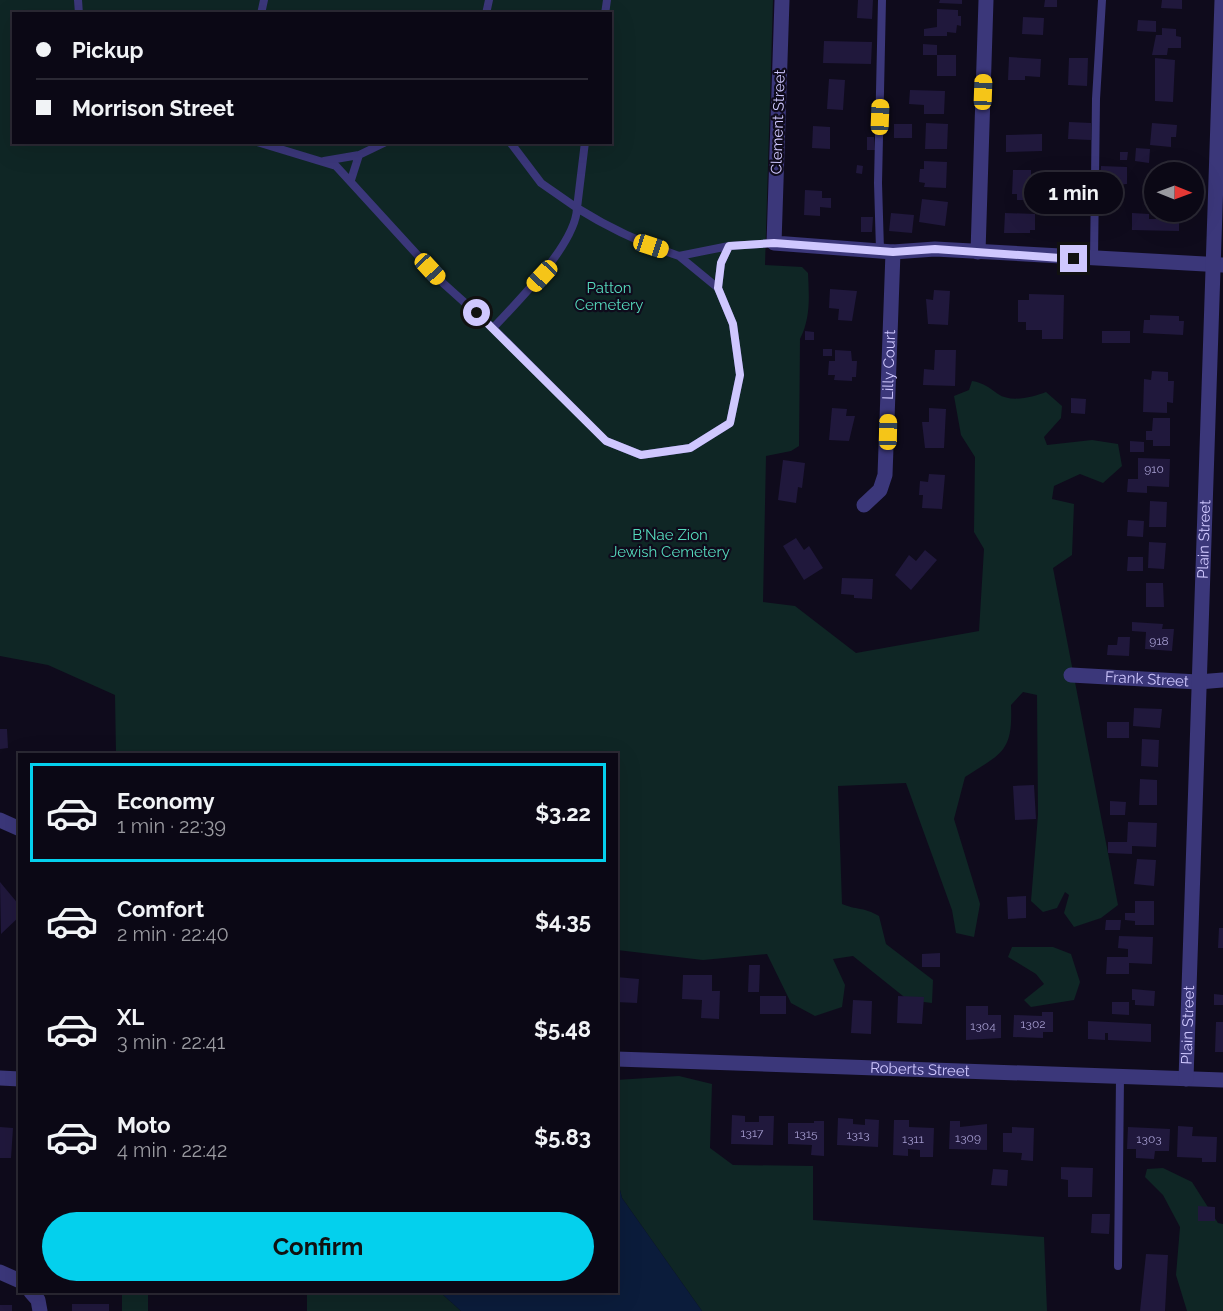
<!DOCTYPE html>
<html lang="en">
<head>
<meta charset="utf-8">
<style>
	body { margin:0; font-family:Raleway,sans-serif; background:#14111e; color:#f1f3f6; height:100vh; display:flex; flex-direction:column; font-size:22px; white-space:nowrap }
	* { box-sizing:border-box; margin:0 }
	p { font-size:20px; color:#9a9aa0 }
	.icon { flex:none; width:33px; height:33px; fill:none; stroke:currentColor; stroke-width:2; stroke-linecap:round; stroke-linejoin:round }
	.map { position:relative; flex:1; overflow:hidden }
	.side { position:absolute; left:18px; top:753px; width:600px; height:540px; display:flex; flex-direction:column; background:#0b0815; border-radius:0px; box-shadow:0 6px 24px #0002,0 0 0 2px #2b2934 }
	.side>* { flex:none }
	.guide { position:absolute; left:12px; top:12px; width:600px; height:132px; border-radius:0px; box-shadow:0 6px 24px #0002,0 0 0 2px #2b2934; display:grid; align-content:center; height:132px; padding:0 24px; background:#0b0815 }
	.needle { width:39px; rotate:91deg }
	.buttons { position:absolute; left:1144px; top:162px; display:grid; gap:12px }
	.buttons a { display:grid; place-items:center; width:60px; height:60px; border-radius:50%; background:#0b0815; box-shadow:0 6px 24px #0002,0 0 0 2px #2b2934; font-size:30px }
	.end { position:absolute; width:27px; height:27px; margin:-14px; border:8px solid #cfc7fe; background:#111; box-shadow:0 0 0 3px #111 }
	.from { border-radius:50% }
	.bubble { position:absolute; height:42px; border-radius:21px; background:#0b0815; box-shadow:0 6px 24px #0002,0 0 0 2px #2b2934; font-size:20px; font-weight:700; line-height:42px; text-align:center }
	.car { position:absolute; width:18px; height:36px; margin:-18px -9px; border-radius:8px; box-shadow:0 0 4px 2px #0007; background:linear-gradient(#f5c518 24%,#345 0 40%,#f5c518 0 76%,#345 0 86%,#f5c518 0) }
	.guide b { display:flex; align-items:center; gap:21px; height:57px; font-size:22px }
	.guide b+b { border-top:2px solid #2b2934 }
	.guide i { width:15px; height:15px; background:#f1f3f6 }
	ul { padding:10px 0 0; list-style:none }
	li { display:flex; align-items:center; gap:18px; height:99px; margin:0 12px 9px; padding:0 12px; border:3px solid transparent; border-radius:0px }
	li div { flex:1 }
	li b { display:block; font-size:22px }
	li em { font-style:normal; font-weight:700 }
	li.current { border-color:#04d0ed }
	li>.icon { width:54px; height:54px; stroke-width:1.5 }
	.cta { display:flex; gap:12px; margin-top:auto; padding:12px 24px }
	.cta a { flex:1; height:69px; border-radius:36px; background:#04d0ed; color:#111; font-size:24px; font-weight:700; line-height:69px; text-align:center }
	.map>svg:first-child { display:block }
	.green { fill:#0f2625; fill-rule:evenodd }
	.water { fill:#0b1c3b }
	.building { fill:#20183c }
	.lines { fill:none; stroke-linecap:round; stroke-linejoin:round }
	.lane { stroke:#3b377a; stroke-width:8 }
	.street { stroke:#3b377a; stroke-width:15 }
	.route { stroke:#cfc7fe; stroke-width:8 }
	.labels { text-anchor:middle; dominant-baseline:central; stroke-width:4.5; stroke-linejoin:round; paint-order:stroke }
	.number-label { font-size:12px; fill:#a39bce }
	.street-label { font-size:15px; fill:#cfc7fe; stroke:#0f0b1c }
	.park-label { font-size:15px; fill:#56dbbd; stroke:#0f0b1c }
</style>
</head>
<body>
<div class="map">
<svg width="1223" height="1311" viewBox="0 0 1223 1311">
	<rect width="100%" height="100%" fill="#0f0b1c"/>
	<path class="green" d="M0,0H773L765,265L802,267L808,273C809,296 811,317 800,339L799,446L791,451L766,456L763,602L795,606L856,653L979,631L984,549L974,532L975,457L961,435L954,396L969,390L972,381C984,383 988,387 998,394C1011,403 1033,397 1046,392L1062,406L1061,418L1044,437L1047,445L1092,440L1118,444L1122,466L1103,483L1080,474L1054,486L1052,499L1074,504L1072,555L1053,568L1118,905L1101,918L1074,927L1064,913L1069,895L1065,892L1057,908L1043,912L1031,901L1038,815L1037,695L1023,692L1011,705C1013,752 1002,753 965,777L954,819L980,904L974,937L956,933L952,910L906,783L838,786L842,904C856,910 864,907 879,916L886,944L933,980L932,1003L908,1000L853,956L833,959L845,985L842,1007L815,1016L791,1003L767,954L703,960L617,950L616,754H116L115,695L48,665L0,656ZM14,14H610V142H14Z
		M1012,947H1053L1071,954L1080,982L1074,1000L1031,1007L1024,1000L1044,984L1036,974L1008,957Z
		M679,1076L712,1084L710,1148L733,1165L813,1166V1220L1044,1237L1047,1311H702L622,1198L617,1178L616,1080Z
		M1163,1168L1192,1182L1218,1223L1223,1224V1311H1187L1176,1275L1180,1227L1163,1195L1145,1177L1147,1169Z
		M122,1292H148V1311H122Z
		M307,1292H440L461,1311H307Z"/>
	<path class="water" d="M617,1178L622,1198L702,1311H461L440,1292H616Z"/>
	<path class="building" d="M858,0H873L872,19L857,18Z
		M940,0H962V4L939,3Z
		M1045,0H1057V7H1044Z
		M1162,0H1182V9L1161,8Z
		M937,9L958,10V16H961V26L957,25L956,33L947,32V36H924V29L937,27Z
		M1023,17L1044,18L1043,35L1022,34Z
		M1138,20L1156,21V32L1137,31Z
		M1162,28L1176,29V36L1181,37V48H1168L1167,55H1152L1156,35H1162Z
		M824,41L872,42L871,64L823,63Z
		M923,44L937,45V55H923Z
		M937,55H956V76H937Z
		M1009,57L1041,59L1040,77L1025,76V80H1008Z
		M1069,58H1088L1087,86L1068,85Z
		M1155,58L1175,60L1173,102L1155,101Z
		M829,79L845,80L843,110L827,109Z
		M910,90L945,91L944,114H924V105L909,104Z
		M1069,122L1091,123V140L1068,139Z
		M926,123L948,124L947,149H925Z
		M1152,123L1177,125L1176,137H1171V147L1150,145Z
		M894,124H912V138H894Z
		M813,126L830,127V149L812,148Z
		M1042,134V151L1006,152V135Z
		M867,137H874L875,150H867Z
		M1136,148L1150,149L1149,163L1135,161Z
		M1120,152H1128L1127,160H1120Z
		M924,161L947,162L946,188L924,187L925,183L919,182L920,169H924Z
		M857,165L863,166L862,174L856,173Z
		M1101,166L1127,167V184L1100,186Z
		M1013,170H1031V200H1017V194H1012Z
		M1149,172L1155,173V200H1147Z
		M805,190L822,191V198H831V208L820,207V216L804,215Z
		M922,199L948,202L945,226L919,222Z
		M1157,212H1179V231L1132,230V213L1149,214V219H1156Z
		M891,213L914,215L912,233L889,231Z
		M1005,213L1035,214V230H1030V233H1004Z
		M861,217H873L872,232H861Z
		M830,289L857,291L852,321L838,320L839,309L829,308Z
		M934,290L950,291L948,325L928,324L926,299L933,300Z
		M1029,294L1064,295L1063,339H1042V330H1026V322H1018V300H1029Z
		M1150,315L1179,316V321H1184L1183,335L1143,333L1144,320H1150Z
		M805,331L814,332V340H805Z
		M1102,331H1130V343H1102Z
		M823,349H832V356H823Z
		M835,350L851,351L852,361H857L856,377H852V381L834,380L835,375H828L829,361H835Z
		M935,350H956L955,386L923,385L924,369L934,370Z
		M1152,371L1168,372V381H1174L1173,403L1167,402V413L1143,412L1144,379L1151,380Z
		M1071,398L1086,399L1085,414L1071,413Z
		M832,408L847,409L846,416H855L849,441L829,440Z
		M929,408L946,409L944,448H925L922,422H929Z
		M1153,418H1170V446H1153V440H1146V431H1152Z
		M1130,441L1144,442V452H1130Z
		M1138,458L1170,459L1169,487L1147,486V493L1127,492L1128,479H1138Z
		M783,460L805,463L802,488L798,487L796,503L778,500Z
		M929,474L945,475L942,509L922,508L923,495H919L920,481L928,482Z
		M1150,501L1167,502L1166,527H1149Z
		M1128,520L1144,521L1143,537L1127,536Z
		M796,538L804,550L809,546L823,568L804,580L783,546Z
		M1149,542L1166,543L1164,569L1148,568Z
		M925,550L937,560L911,590L895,575L909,555L916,561Z
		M1128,557H1143V571H1127Z
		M842,578L873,579L872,599L854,598V595L841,594Z
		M1146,583H1163L1164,607H1146Z
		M1132,622L1163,624L1162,629H1174L1172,651L1145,649L1146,632L1132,631Z
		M1118,637H1130L1129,656L1107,655L1108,645H1117Z
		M1134,708L1162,709L1160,728L1133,726Z
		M1107,722H1129V738H1107Z
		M0,729H7L8,748L0,749Z
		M1142,739L1159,740L1158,767L1141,766Z
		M1140,779L1157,780V805H1139Z
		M1034,785L1036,819L1015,820L1013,786Z
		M1110,801L1126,802L1125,815H1110Z
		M1128,822L1157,823L1156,847L1132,846V854L1108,853V842H1127Z
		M1137,859L1156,860L1154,886L1134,884Z
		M0,882L20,906V916L1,934Z
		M1026,896V918L1008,919L1007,897Z
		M1135,901H1154V925H1135V921L1125,920V913H1135Z
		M1106,920H1121L1120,930H1105Z
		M1219,928H1223V948H1218Z
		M1119,936L1153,937L1152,964L1129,963V974H1106L1107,957H1128V949L1118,948Z
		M940,953V967H922V954Z
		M749,965H760L759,992H748Z
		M683,975H712V991H720L719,1019L701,1018L702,1000L682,999Z
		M616,977L639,979L637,1003L616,1002Z
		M1132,989L1155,991L1154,1006L1135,1005V1000H1132Z
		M1214,994L1223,995V1005H1214Z
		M760,996H786V1014H760Z
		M898,996L924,997L922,1024L897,1023Z
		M853,1000L872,1001L871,1034L851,1033Z
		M1112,1002H1129V1015L1112,1014Z
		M966,1006H988V1015H1001V1038L966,1040Z
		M1042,1012H1053V1032H1043V1038L1013,1037L1014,1015L1042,1016Z
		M1088,1021L1151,1024V1042L1108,1040V1033H1105V1040L1088,1039Z
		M1216,1022H1223V1052H1215Z
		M732,1115L745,1116V1122H759V1116H774L773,1145L731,1144Z
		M838,1118L853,1119V1124L865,1125V1119L879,1120L878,1147L837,1145Z
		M894,1120H909V1127L934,1128L933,1157H920V1150L908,1149V1156L893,1155Z
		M814,1121H824V1156L811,1155L812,1145L788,1144V1123H814Z
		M950,1121H960V1127L987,1124V1150L949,1149Z
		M1178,1126L1193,1127L1192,1136L1217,1137L1216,1162H1202V1158L1177,1157Z
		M0,1127L13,1128L11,1158H0Z
		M1012,1127L1034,1128L1033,1161L1021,1160L1022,1153L1003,1152V1133H1012Z
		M1128,1127L1170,1129L1169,1151H1155L1154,1159L1136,1158V1149H1127Z
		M1061,1167L1093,1168L1092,1197H1068V1180L1061,1179Z
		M993,1169L1008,1170L1007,1186L991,1185Z
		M1198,1206L1215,1207V1221H1198Z
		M1092,1214H1110L1109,1234L1091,1233Z
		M1146,1254L1168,1255L1165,1311H1140Z
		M72,1304H109V1311H72Z
		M0,1305H12V1311H0Z"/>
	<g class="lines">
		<path class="lane" d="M78,0L79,14
			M261,14L264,0
			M486,14L489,0
			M605,14L607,0
			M257,142L336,166L444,284L493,328L606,441L641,455L690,448L730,423L740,375L733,324L718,288L679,256L729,246L774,243
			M585,142L577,208C609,228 643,244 679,256
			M324,161L359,155
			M351,180L359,155L386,142
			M880,250L878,183L882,0
			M1094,259L1096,99L1102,0
			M718,288L721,263L729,246
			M493,328C518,301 576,244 577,208L541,183L510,142
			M1118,1266L1120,1078"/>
		<g class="street">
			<path d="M782,0L774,243L893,252L935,249L1223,265"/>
			<path d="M978,252L986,0"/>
			<path id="s1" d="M864,505L880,490L885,475L893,252"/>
			<path id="s2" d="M1071,675L1198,682L1223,680"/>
			<path d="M0,820L20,829"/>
			<path id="s3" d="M616,1059L1223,1080"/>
			<path d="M0,1078L20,1079"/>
			<path id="s4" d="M1186,1079L1222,0"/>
			<path d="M0,1272L20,1281"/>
			<path d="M31,1292L38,1300L40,1311"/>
		</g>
	</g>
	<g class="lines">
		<path class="route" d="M477,313L606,441L641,455L690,448L730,423L740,375L733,324L718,288L721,263L729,246L774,243L893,252L935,249L1074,259"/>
	</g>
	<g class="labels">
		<g class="number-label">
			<text x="1154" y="469">910</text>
			<text x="1159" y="641">918</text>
			<text x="1033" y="1024">1302</text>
			<text x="983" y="1026">1304</text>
			<text x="752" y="1133">1317</text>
			<text x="806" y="1134">1315</text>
			<text x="858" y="1135">1313</text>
			<text x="968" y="1138">1309</text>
			<text x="913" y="1139">1311</text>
			<text x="1149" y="1139">1303</text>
		</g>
		<g class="street-label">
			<text transform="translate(778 122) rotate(-88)">Clement Street</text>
			<text stroke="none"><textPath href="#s1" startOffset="148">Lilly Court</textPath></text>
			<text stroke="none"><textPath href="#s4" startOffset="540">Plain Street</textPath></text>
			<text stroke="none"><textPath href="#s2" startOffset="76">Frank Street</textPath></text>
			<text stroke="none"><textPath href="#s4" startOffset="54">Plain Street</textPath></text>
			<text stroke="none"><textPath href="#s3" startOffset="304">Roberts Street</textPath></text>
		</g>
		<g class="park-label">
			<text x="609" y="288">Patton<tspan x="609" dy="17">Cemetery</tspan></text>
			<text x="670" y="535">B'Nae Zion<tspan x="670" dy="17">Jewish Cemetery</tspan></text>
		</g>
	</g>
</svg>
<div class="buttons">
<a><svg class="needle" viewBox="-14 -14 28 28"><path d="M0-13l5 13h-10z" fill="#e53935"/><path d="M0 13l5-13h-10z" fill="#9a9aa0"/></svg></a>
</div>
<i class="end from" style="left:477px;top:313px"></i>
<i class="end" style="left:1074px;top:259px"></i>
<div class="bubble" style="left:1024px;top:172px;width:99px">1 min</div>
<i class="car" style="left:983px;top:92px;rotate:2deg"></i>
<i class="car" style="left:880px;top:117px;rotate:2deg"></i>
<i class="car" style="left:651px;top:246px;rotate:108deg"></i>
<i class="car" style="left:430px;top:269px;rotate:137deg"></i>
<i class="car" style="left:542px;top:276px;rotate:223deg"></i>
<i class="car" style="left:888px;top:432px;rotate:1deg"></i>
<div class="guide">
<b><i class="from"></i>Pickup</b>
<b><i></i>Morrison Street</b>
</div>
<section class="side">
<ul>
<li class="current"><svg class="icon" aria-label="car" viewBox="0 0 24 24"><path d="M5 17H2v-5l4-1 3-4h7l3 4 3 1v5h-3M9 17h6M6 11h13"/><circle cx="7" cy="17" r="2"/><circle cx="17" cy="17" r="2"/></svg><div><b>Economy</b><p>1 min · 22:39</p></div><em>$3.22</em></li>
<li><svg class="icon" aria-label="car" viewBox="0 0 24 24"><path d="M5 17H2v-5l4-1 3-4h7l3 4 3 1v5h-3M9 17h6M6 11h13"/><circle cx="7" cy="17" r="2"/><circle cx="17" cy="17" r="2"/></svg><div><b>Comfort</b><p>2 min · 22:40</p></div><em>$4.35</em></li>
<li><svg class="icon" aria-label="car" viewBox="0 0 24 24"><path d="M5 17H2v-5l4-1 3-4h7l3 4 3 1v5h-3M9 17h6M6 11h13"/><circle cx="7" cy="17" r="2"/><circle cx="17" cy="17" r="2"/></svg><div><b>XL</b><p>3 min · 22:41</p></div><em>$5.48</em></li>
<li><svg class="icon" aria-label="car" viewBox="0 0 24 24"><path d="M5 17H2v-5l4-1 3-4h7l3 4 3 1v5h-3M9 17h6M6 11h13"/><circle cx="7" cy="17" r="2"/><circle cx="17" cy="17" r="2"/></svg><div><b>Moto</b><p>4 min · 22:42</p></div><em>$5.83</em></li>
</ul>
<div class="cta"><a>Confirm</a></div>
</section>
</div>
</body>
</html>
